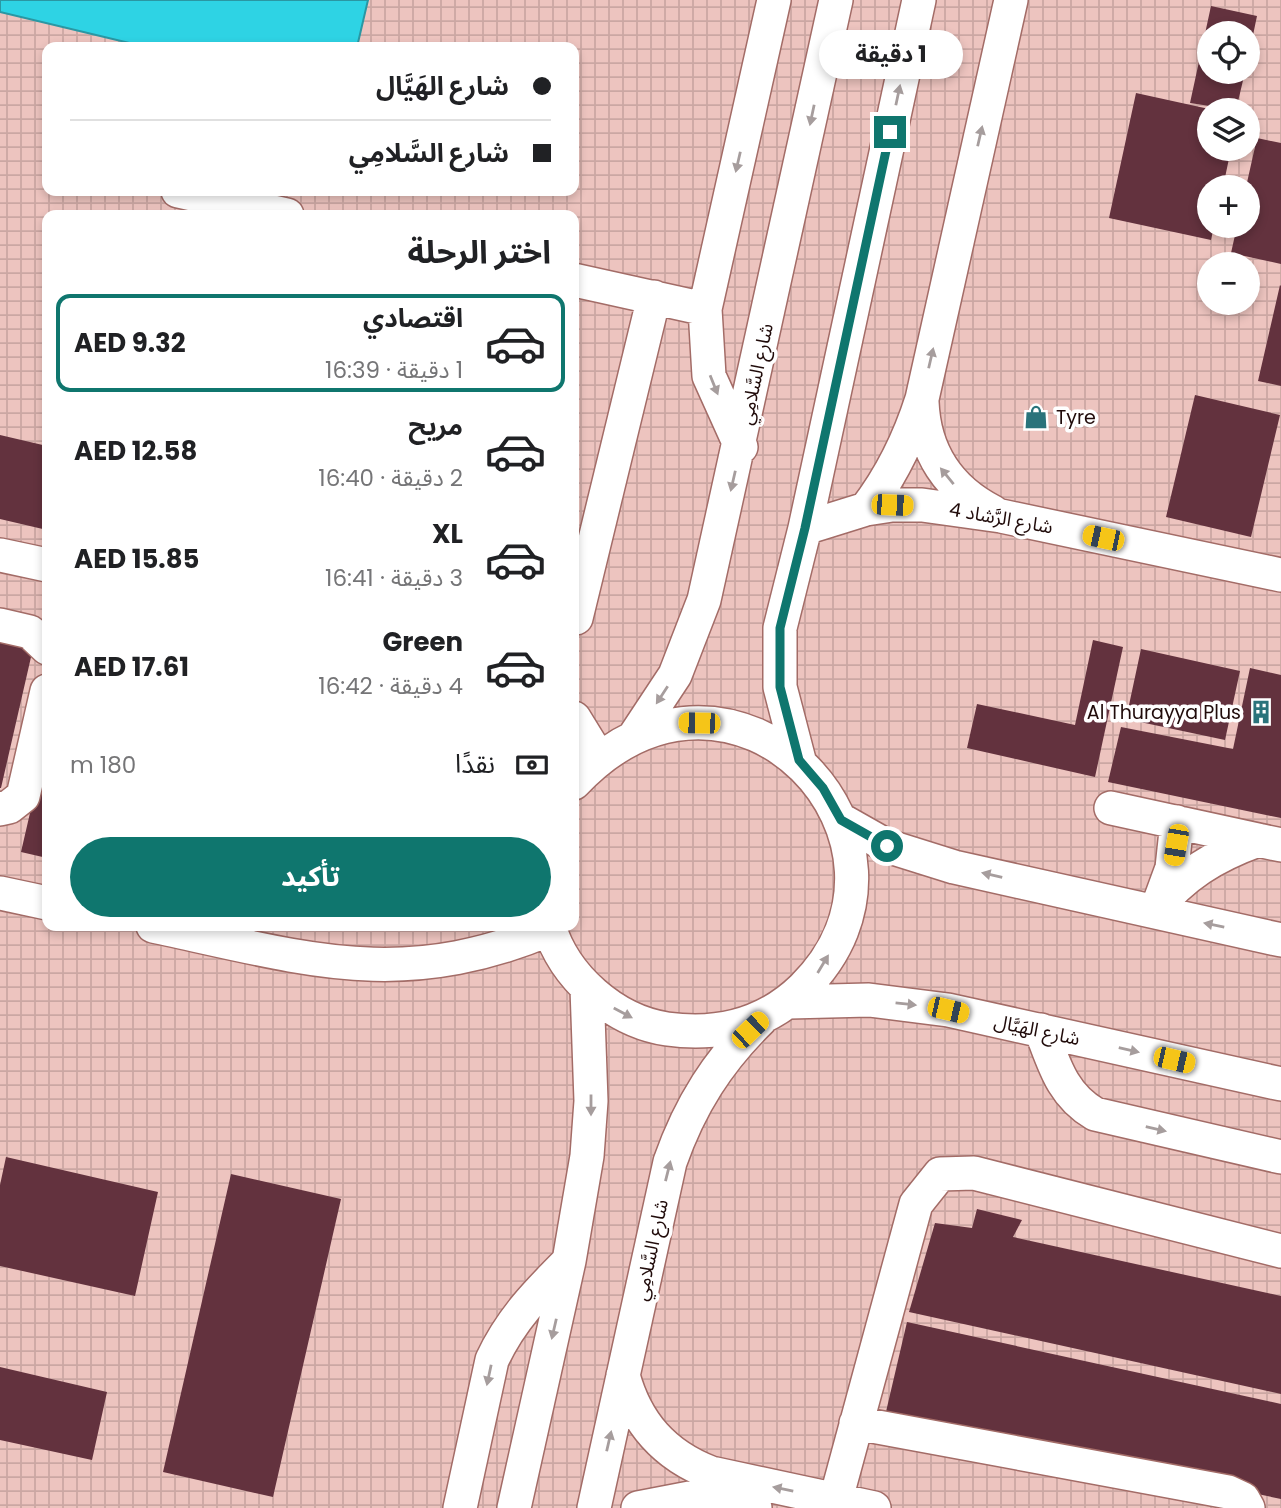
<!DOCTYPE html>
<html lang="ar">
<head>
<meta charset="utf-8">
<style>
	body { margin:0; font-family:Poppins,"Noto Sans Arabic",sans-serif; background:#f6f6f6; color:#202124; direction:rtl; height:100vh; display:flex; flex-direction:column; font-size:26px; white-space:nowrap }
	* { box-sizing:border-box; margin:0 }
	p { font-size:23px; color:#757577 }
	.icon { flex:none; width:38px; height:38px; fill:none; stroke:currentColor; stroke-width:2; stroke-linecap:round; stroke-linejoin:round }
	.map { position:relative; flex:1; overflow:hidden; direction:ltr }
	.sheet { position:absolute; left:42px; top:210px; width:537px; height:721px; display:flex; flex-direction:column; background:#fff; border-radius:14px; box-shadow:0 4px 10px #0003; direction:rtl }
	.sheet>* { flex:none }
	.top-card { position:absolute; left:42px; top:42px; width:537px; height:154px; border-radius:14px; box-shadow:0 4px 10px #0003; direction:rtl; display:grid; align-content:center; height:154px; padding:0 28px; background:#fff }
	.buttons { position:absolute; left:1197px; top:21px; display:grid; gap:14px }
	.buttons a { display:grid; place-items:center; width:63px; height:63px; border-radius:50%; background:#fff; box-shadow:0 4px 10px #0003; font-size:35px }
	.end { position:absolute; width:32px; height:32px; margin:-16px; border:9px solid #0f766e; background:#fff; box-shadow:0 0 0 4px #fff }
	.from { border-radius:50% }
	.bubble { position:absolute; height:49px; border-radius:24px; background:#fff; box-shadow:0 4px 10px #0003; font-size:23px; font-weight:700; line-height:49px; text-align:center; direction:rtl }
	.car { position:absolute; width:21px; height:42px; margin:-21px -10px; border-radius:9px; box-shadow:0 0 5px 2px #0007; background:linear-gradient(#f5c518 24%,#345 0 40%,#f5c518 0 76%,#345 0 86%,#f5c518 0) }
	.top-card b { display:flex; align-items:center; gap:24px; height:66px; font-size:26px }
	.top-card b+b { border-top:2px solid #e0e0e0 }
	.top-card i { width:18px; height:18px; background:#202124 }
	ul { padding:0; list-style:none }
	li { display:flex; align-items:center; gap:21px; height:98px; margin:0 14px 10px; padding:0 14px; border:4px solid transparent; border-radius:14px }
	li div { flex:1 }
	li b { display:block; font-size:26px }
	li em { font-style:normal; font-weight:700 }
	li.selected { border-color:#0f766e }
	li>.icon { width:63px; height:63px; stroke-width:1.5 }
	h2 { padding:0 28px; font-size:32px; line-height:84px }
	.pay { display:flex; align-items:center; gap:18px; height:77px; padding:0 28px; font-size:26px }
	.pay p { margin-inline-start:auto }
	.primary-button { display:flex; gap:14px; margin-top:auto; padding:14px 28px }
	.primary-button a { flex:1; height:80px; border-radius:42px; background:#0f766e; color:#fff; font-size:28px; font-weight:700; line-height:80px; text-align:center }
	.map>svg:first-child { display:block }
	.industrial { fill:url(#industrial-grid); fill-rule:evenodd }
	.water { fill:#2ed3e4; stroke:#2a97a3; stroke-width:2 }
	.building { fill:#63323e }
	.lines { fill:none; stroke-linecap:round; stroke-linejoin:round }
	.minor-casing { stroke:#a36c67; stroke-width:36 }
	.minor { stroke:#fff; stroke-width:33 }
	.oneway { fill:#a69d9d }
	.route { stroke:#0f766e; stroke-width:9 }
	.labels { text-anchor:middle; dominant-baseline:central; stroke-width:7; stroke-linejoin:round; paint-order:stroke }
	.street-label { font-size:19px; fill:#200b0a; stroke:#fff }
	.poi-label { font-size:19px; fill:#200b0a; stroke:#fff; text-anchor:start }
</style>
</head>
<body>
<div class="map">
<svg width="1281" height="1508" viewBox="0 0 1281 1508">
	<defs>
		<pattern id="industrial-grid" width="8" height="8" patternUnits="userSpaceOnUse" patternTransform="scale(1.75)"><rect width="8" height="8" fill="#edc4bf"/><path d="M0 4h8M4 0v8" fill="none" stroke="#cba7a3"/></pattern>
	</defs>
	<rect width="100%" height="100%" fill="#fcd6d2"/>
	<path class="industrial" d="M368,0H1281V1508H0V12L146,47H47V191H574V47H357ZM1209,33H1248V72H1209ZM1209,110H1248V149H1209ZM1209,187H1248V226H1209ZM47,215H574V926H47ZM1209,264H1248V303H1209Z"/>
	<path class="water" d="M0,0H368L357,47H146L0,12Z"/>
	<path class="building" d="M1211,6L1257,16L1249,54L1248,33H1209V72H1245L1236,110L1190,103Z
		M1136,93L1209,109V149H1231L1223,187H1209V226H1214L1211,240L1109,218Z
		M1257,138L1281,143V264L1231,253L1237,226H1248L1246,187Z
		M1280,285L1281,286V386L1258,381Z
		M1195,395L1280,415L1251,537L1166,517Z
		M0,435L47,446V530L0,519Z
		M0,637L34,644L1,788H0Z
		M1093,640L1123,647L1095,777L967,748L977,704L1075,725Z
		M1141,649L1240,671L1225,740L1126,719Z
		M1250,668L1281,675V818L1108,782L1121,727L1233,749Z
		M36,787L47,790V858L21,852Z
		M6,1157L158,1192L135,1296L0,1266V1185Z
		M231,1174L341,1199L273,1497L163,1472Z
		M977,1209L1022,1220L1013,1237L1281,1296V1394L909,1312L935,1223L972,1228Z
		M907,1322L1281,1404V1499L885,1416Z
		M0,1367L107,1392L92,1460L0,1440Z"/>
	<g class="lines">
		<g class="minor-casing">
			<path id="minor" d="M178,191L287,215
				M574,280L705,309
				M922,402C924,452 948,489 993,512
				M741,447L709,376L705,309L774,0
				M866,509C892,475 909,440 922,399L1011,0
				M805,528L866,509L892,505H922L1001,516L1281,575
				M0,555L47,565
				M576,618L654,297
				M0,625L30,632L47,648
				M574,718L598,757
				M636,734L675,675L704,600L836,0
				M799,760L780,687V628L805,528L919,0
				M1111,808L1281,845
				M0,809L9,807L23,796L47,691
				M841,820L887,846L954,867L1281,940
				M0,893L47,903
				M1161,898L1172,868L1177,822
				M1154,911C1183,875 1214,856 1258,840
				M153,926C304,958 400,992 550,929
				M549,926C564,977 614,1021 667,1029C718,1036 765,1025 803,988C949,844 735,612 574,783
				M789,1002L869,1000L948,1010L1281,1084
				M1041,1030C1054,1064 1062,1095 1095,1114L1281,1157
				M623,1375C636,1423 664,1455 711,1473L874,1508
				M856,1423L1228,1492L1243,1499L1248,1508
				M836,1499L916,1204L940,1174L974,1173L1281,1251
				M460,1508L492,1360C511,1319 538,1292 569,1261
				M514,1508L569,1261L587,1156L591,1101L587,988
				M594,1508L670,1162C690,1105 718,1061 761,1019
				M638,1508L690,1498L755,1508"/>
		</g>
		<use href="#minor" class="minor"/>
	</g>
	<defs><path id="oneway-solid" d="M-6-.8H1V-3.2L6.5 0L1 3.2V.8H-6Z" transform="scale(1.75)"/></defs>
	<g class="oneway">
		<use href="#oneway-solid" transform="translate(898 95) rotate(-78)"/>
		<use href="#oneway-solid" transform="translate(812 115) rotate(102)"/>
		<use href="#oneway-solid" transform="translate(980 136) rotate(-77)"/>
		<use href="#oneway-solid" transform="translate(738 162) rotate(103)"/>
		<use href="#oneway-solid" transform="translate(931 358) rotate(-77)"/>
		<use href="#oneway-solid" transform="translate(714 385) rotate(68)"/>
		<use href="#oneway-solid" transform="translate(947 476) rotate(-129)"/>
		<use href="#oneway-solid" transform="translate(733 481) rotate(103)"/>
		<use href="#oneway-solid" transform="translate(662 695) rotate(123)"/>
		<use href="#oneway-solid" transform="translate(992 875) rotate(-167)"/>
		<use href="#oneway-solid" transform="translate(1214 925) rotate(-168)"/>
		<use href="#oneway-solid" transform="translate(823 964) rotate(-59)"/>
		<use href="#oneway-solid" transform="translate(906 1004) rotate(6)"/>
		<use href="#oneway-solid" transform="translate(623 1013) rotate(28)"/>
		<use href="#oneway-solid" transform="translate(1129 1050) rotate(13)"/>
		<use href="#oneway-solid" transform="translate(591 1105) rotate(90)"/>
		<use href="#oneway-solid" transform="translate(1156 1129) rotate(13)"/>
		<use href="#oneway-solid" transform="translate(668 1171) rotate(-76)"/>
		<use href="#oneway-solid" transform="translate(554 1329) rotate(103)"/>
		<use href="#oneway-solid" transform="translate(489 1375) rotate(102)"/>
		<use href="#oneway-solid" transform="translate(609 1441) rotate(-77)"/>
		<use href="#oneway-solid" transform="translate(783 1489) rotate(-168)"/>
	</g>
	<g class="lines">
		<path class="route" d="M887,846L841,820L823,788L799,760L780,687V628L805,528L890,132"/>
	</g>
	<defs>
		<g id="shop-bare" transform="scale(1.89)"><path d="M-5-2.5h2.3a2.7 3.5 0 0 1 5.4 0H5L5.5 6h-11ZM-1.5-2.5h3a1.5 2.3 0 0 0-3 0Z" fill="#2a737b" stroke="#fff" stroke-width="2.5" paint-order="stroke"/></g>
		<g id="building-bare" transform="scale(1.89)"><path d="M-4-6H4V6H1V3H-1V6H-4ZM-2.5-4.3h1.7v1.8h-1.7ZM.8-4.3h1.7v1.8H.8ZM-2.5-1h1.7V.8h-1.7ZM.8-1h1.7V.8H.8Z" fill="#2a737b" stroke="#fff" stroke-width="2.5" paint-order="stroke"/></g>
	</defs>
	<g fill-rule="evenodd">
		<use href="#shop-bare" x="1036" y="417"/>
		<use href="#building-bare" x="1261" y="712"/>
	</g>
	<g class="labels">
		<g class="street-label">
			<text transform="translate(756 374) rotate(-78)">شارع السَّلامِي</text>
			<text transform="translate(1001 518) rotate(10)">شارع الرَّشاد 4</text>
			<text transform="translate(1037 1030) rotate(12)">شارع الهَيَّال</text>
			<text transform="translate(651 1250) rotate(-78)">شارع السَّلامِي</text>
		</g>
		<g class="poi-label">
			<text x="1056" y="417">Tyre</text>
			<text x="1241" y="712" text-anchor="end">Al Thurayya Plus</text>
		</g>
	</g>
</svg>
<div class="buttons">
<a><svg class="icon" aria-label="locate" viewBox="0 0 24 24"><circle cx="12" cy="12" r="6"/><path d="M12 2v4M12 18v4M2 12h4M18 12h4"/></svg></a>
<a><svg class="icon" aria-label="layers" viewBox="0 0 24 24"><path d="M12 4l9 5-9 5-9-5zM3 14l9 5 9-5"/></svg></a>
<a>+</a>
<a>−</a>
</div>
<i class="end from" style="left:887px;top:846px"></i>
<i class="end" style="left:890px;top:132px"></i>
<div class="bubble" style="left:819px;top:30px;width:144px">1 دقيقة</div>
<i class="car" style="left:892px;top:505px;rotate:92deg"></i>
<i class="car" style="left:1103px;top:538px;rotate:282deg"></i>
<i class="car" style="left:699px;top:723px;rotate:271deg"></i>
<i class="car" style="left:1176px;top:845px;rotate:190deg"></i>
<i class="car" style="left:948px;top:1010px;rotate:103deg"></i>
<i class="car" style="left:750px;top:1030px;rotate:46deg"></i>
<i class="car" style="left:1174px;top:1060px;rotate:103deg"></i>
<div class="top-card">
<b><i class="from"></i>شارع الهَيَّال</b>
<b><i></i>شارع السَّلامِي</b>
</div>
<section class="sheet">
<h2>اختر الرحلة</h2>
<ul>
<li class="selected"><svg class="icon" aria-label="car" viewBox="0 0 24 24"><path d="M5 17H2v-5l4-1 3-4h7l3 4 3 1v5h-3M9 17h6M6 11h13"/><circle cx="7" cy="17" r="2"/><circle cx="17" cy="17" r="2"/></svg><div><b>اقتصادي</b><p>1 دقيقة · 16:39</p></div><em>AED 9.32</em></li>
<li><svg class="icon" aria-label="car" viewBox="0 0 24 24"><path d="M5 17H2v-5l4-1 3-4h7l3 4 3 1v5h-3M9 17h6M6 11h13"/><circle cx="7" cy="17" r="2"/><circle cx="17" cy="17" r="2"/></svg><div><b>مريح</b><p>2 دقيقة · 16:40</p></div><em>AED 12.58</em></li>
<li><svg class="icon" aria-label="car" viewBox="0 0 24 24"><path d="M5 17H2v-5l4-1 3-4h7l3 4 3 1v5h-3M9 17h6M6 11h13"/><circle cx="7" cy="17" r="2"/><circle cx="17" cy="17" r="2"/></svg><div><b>XL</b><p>3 دقيقة · 16:41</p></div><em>AED 15.85</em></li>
<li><svg class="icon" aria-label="car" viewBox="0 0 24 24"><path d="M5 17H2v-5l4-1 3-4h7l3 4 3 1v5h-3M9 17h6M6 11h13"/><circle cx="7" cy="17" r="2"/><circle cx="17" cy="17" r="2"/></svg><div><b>Green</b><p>4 دقيقة · 16:42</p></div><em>AED 17.61</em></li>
</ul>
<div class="pay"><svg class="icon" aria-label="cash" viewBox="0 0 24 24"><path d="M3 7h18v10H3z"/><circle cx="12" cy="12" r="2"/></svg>نقدًا<p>180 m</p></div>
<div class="primary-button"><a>تأكيد</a></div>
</section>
</div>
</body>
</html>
